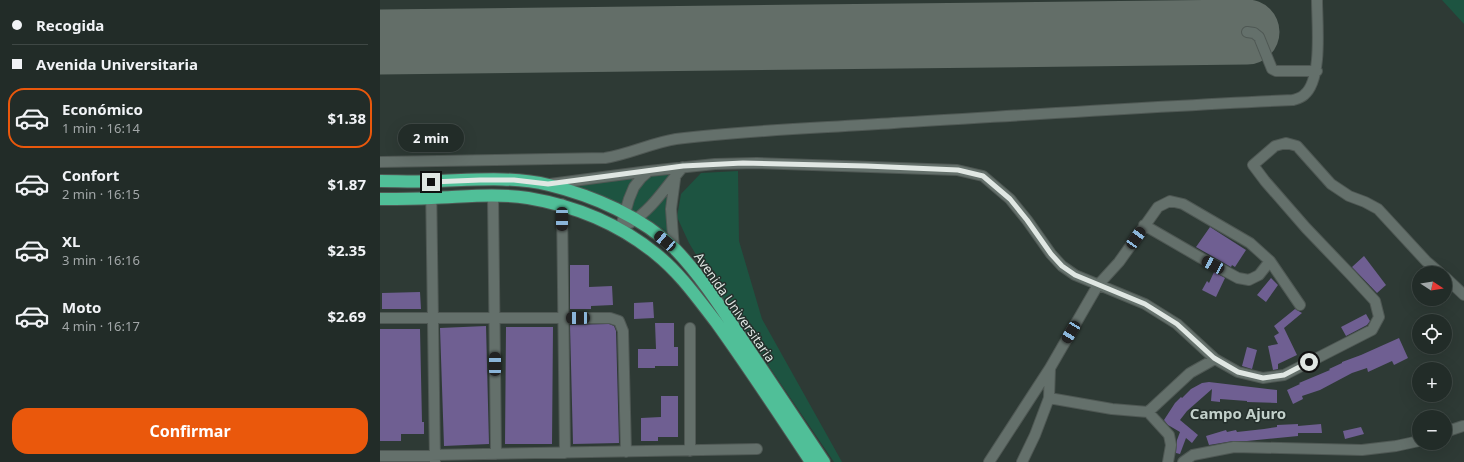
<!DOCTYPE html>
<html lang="es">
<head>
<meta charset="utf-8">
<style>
	body { margin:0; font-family:"Noto Sans",sans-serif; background:#2a3430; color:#f1f3f6; height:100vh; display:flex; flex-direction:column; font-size:15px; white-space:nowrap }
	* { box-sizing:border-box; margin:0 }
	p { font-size:13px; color:#a2a7a8 }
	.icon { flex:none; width:22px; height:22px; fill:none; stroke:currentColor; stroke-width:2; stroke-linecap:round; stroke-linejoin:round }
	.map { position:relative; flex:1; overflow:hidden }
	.details { display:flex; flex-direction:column; background:#222c28; width:380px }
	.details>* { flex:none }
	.guide { display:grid; align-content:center; height:88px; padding:0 12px; background:#222c28 }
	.needle { width:26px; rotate:102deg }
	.buttons { position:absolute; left:1032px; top:266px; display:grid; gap:8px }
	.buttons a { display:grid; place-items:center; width:40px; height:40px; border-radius:50%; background:#222c28; box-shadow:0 4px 16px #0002,0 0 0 1px #3f4845; font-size:20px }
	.end { position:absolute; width:18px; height:18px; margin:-9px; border:5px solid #e0e7e3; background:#111; box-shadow:0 0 0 2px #111 }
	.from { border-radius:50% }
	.bubble { position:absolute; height:28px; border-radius:14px; background:#222c28; box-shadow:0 4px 16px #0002,0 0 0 1px #3f4845; font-size:13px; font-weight:700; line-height:28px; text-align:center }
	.car { position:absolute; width:12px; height:24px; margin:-12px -6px; border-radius:5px; box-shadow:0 0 3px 1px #0007; background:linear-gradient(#222 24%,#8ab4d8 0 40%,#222 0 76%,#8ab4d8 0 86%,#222 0) }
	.guide b { display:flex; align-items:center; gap:14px; height:38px; font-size:15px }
	.guide b+b { border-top:1px solid #3f4845 }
	.guide i { width:10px; height:10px; background:#f1f3f6 }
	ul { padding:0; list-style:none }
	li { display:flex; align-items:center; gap:12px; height:60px; margin:0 8px 6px; padding:0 4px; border:2px solid transparent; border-radius:16px }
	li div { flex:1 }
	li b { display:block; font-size:15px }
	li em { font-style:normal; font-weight:700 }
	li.current { border-color:#ea580c }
	li>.icon { width:36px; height:36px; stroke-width:1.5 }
	.button { display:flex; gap:8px; margin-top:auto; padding:8px 12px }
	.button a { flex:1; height:46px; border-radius:16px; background:#ea580c; color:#fff; font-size:16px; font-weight:700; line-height:46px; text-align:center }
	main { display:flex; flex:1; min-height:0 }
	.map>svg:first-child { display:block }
	.green { fill:#1d5441 }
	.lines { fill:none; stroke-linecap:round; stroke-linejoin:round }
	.runway { stroke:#636e68; stroke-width:65 }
	.building { fill:#6f5f92 }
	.minor-casing { stroke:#4f5854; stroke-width:12 }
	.highway-casing { stroke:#4f5854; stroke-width:14 }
	.minor { stroke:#64706b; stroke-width:10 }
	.highway { stroke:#50bf98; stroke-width:12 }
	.route { stroke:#e0e7e3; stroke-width:5 }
	.labels { text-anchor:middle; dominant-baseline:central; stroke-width:3; stroke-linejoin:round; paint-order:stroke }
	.street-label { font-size:13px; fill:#e0e7e3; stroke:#242f2b }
	.quarter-label { font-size:15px; font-weight:bold; fill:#c2d0ca; stroke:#242f2b }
</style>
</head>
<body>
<main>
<section class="details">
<div class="guide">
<b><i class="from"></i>Recogida</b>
<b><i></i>Avenida Universitaria</b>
</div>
<ul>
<li class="current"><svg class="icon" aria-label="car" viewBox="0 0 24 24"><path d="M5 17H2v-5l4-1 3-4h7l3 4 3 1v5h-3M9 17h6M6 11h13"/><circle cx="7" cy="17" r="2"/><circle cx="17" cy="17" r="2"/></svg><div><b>Económico</b><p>1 min · 16:14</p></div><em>$1.38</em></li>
<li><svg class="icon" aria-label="car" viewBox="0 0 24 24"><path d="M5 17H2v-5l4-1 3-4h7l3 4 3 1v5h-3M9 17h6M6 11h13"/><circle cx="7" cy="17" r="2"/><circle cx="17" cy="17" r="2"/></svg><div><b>Confort</b><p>2 min · 16:15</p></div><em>$1.87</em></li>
<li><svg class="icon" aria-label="car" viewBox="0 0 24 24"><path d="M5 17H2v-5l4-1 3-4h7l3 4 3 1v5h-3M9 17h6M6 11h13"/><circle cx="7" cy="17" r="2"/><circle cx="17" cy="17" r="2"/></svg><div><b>XL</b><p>3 min · 16:16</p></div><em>$2.35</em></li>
<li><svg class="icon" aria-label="car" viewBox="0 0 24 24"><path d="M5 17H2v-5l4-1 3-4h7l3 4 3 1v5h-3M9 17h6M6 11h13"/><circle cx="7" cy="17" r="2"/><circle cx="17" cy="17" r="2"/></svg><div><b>Moto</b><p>4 min · 16:17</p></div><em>$2.69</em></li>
</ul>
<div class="button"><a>Confirmar</a></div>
</section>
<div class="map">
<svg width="1084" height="462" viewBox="0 0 1084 462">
	<rect width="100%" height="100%" fill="#2e3a35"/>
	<path class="green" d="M1062,0H1084V24Z
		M303,167L296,175L294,249L276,233L168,185Z
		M358,171L359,241L382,319L462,462H454L339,293L309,243L297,217L301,194L321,173Z"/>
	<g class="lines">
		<path class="runway" d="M0,42L867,32"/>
	</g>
	<path class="building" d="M830,227L866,250L855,267L852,265L851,267L816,247Z
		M984,256L1006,285L997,293L972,267Z
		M190,265H209V287L232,286L233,305L211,306V309H190Z
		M834,272L845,278L836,297L822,290L827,281L829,283Z
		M891,278L898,285L886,302L877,295Z
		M40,292L41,309H2V293Z
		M273,302L274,318L254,319V303Z
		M915,309L922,313L904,328L917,355L898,364V369L893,370L888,346L898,344L894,336L899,333L894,326Z
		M986,314L990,321L987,325L966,336L961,327Z
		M275,323H294V347H298V366H275V368H258V349H276Z
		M229,324L234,326L236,331L239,443L193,444L190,325Z
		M106,326L109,444L64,446L60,328Z
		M126,327H173L172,444H125Z
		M0,329H40L42,422H44V434H21V441H0Z
		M1019,338L1028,358L1014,365L1012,361L988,372L987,368L972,373L940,390L922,396L923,399L913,404L907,390L920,384L919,383L950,370L949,369L962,363V362L981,355Z
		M867,347L877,350L872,369L862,366Z
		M829,382L897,390V403L867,402V401L840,399V402L831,401L832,389L807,411L800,420L818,435L812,443L806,438L800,454L796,453L797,440L800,432L788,425L784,420L795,403L801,397L802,398L811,389L822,383Z
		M281,396H298V437H278V441H261V418L281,417Z
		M918,424V426L941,424L942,433H918V436L867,441H853L829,445L826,436L846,430L847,432L856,430L857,432L884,429L897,427V425Z
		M981,427L984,434L965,439L963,431Z"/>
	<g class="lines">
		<g class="minor-casing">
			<path id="minor" d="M867,32L874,33L879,37L892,69L896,71H937
				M0,162L225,158C250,154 271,143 296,139C367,130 442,128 514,123C647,115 780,106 913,100C916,99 921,98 924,95C943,80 937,23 937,0
				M51,182L55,462
				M170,184L269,171
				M113,195L116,454
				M182,204L185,453
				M250,223C273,209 286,186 303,167
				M764,225L821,258L858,278L869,280L879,275L890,261
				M240,230L249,199L254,187L261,178L269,171L335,164L377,163L577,170L603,176L630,199L647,220L671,254L682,266L695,275L765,304L797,324L835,359L858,372L883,378L904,375L992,330L999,317L995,301L971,275L926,228L885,181L873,165L895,146L906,143L917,146L951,184L969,196L985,202L998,209L1046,261L1060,273
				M294,249L291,209L295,179
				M1065,277L1084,295
				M0,318H230L239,321L243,331L246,452
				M310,328V451
				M669,398L732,409L768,412L789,435L791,445L788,462
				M768,412L810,373L835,359
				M1065,432L1083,426
				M0,456L377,449
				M609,462L670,368
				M642,462L655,435L669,398L670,368L718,285L739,262L778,207L790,201L803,204L870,243L890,261L920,305
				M803,462L813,455L854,447L982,450L1016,446L1039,441"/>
		</g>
		<g class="highway-casing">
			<path id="highway" d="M0,181C18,181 36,182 55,181C92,180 132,176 169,185C214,196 262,217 295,249C320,275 340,306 360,336C388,378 416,420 444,462
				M0,199C17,199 34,199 51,198C84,197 115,193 148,198C196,206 238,223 276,254C300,273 318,299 336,322C369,368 400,415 431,462"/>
		</g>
		<use href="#minor" class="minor"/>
		<use href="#highway" class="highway"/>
	</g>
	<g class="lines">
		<path class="route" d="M51,182L100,180H134L168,184L303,166L363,163L486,166L578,170L603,176L630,199L647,220L671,254L682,266L695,275L765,304L797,324L834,358L858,372L883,378L904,375L929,362"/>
	</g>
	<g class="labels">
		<g class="street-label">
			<text transform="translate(355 307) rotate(55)">Avenida Universitaria</text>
		</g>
		<g class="quarter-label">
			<text x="858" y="413">Campo Ajuro</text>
		</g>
	</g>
</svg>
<div class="buttons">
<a><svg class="needle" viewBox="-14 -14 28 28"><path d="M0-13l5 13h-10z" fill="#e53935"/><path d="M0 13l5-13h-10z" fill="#a2a7a8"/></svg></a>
<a><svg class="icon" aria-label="locate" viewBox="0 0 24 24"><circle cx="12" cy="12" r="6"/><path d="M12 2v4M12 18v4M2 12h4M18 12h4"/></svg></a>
<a>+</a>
<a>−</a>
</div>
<i class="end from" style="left:929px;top:362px"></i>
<i class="end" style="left:51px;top:182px"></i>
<div class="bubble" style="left:18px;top:124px;width:66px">2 min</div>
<i class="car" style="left:182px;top:219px;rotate:180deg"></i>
<i class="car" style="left:756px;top:238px;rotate:35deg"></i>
<i class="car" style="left:285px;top:241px;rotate:310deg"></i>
<i class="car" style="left:833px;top:265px;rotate:298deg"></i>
<i class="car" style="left:198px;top:318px;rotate:270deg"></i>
<i class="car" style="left:691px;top:332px;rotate:211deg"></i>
<i class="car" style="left:115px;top:364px;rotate:0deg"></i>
</div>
</main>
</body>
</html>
